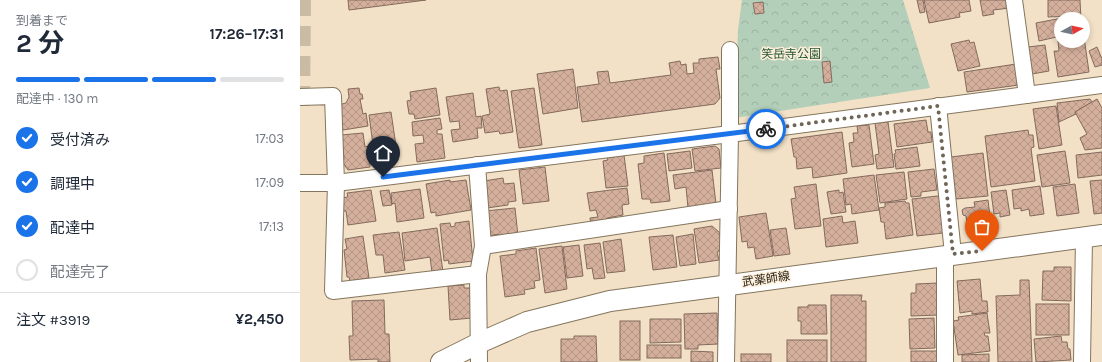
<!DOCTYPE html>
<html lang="ja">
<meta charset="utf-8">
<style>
body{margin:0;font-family:Karla,"Noto Sans JP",sans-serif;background:#f2f2f3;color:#1f2937;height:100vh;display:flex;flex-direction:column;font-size:15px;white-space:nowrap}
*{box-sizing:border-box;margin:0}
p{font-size:13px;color:#747a83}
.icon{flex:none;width:22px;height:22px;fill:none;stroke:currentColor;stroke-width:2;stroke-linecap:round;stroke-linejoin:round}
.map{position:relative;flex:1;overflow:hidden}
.side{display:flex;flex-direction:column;background:#fff;width:300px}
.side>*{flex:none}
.needle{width:26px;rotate:82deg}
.controls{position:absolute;left:754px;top:12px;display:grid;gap:8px}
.controls a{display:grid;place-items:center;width:36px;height:36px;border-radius:50%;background:#fff;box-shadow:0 2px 6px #0003;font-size:20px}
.pin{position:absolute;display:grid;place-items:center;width:34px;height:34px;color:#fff;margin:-41px -17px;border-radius:50% 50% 50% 0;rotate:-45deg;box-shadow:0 0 4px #0007}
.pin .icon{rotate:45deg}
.courier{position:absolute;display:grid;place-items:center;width:40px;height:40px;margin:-20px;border:3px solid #1a73e8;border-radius:50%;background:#fff;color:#222;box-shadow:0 1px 5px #0007}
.head em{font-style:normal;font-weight:700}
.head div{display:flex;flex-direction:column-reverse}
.head{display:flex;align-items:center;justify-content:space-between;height:68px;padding:0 16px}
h1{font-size:26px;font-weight:700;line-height:30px}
.bar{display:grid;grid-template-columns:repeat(4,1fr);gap:6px 4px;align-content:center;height:48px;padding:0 16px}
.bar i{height:5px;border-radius:3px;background:#e0e1e3}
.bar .current{background:#1a73e8}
.bar p{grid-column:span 4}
.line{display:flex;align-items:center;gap:10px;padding:0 16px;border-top:1px solid #e0e1e3}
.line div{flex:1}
ol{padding:0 16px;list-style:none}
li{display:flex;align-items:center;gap:12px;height:44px}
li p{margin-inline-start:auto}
li .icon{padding:4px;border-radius:50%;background:#1a73e8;color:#fff;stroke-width:4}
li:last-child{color:#747a83}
li i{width:22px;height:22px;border:2px solid #e0e1e3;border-radius:50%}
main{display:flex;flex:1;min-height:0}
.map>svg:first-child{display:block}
.forest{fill:url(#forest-crowns)}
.building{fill:url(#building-cross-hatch);stroke:#846a5d}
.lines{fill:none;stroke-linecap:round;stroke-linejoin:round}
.tertiary-tunnel{stroke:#cabba4;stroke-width:20;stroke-dasharray:20 10;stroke-linecap:butt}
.minor-casing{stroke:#84755d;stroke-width:18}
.tertiary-casing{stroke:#84755d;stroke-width:22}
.minor{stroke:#fff;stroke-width:16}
.tertiary{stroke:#fff;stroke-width:20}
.done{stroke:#706657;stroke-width:4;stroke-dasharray:0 7.2}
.route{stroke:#1a73e8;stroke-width:5}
.labels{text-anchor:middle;stroke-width:3;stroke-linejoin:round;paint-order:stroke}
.park-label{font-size:12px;fill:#215532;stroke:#fdefda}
.street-label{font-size:12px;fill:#2a241a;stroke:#fdefda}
</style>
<main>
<section class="side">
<div class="head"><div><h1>2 分</h1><p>到着まで</p></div><em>17:26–17:31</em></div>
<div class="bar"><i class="current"></i><i class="current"></i><i class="current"></i><i></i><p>配達中 · 130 m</p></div>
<ol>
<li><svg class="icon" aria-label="check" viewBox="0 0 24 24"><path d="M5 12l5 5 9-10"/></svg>受付済み<p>17:03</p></li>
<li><svg class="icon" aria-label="check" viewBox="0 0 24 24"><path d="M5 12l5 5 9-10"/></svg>調理中<p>17:09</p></li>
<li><svg class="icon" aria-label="check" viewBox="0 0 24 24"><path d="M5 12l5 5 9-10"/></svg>配達中<p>17:13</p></li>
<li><i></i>配達完了</li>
</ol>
<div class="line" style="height:52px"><div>注文 #3919</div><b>¥2,450</b></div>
</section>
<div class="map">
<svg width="802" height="362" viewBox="0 0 802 362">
<defs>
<pattern id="forest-crowns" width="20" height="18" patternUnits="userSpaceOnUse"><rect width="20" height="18" fill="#b3cfb9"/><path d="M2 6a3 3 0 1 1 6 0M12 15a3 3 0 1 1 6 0" fill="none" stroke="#9ab29e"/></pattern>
<pattern id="building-cross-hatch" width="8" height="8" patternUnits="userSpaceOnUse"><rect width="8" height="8" fill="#d4af9c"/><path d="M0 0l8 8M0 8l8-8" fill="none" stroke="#b69686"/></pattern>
</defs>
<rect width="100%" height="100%" fill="#f2e1c7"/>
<path class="forest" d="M442,0H603L630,88L435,118L438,30Z"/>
<g class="building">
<path d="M48,0H126L49,10Z"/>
<path d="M617,0H623L625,12L620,13Z"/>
<path d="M624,0H669L671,11L659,13L660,17L629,23Z"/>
<path d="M680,0H709L710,8L693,10L694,14L683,16Z"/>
<path d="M748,0H780L781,19H775L774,16L748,17Z"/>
<path d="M463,2L464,13L455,14L453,3Z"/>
<path d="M762,18L761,19V36L739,41L736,23Z"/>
<path d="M783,37H784L789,72L758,77L754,51H759L758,41H783Z"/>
<path d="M669,40L670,43L674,42L680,66L658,71L651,44Z"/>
<path d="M745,45L749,71L732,74L728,47Z"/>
<path d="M797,47L802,59V65L795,67L789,51Z"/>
<path d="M418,57L420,69H416L420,98L415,104L282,122L277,87L299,84L297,72L308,71L310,83L371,75L369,63L380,61L381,65L386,64L387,74L394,73L393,63H399V59Z"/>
<path d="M530,61L532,82L524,83L522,62Z"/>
<path d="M716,64L719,85L667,92L664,72Z"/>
<path d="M273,69L278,108L243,114L237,74Z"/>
<path d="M199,87L200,91L207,90L213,132L200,134L199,131L185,133L182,116L190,114L186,89Z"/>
<path d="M59,88L60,94H62L63,99H60L63,114L66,113L68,126L43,130L40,112L42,104L46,103L49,97L48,89Z"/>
<path d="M136,88L140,115L115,119L114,114H109L107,101L111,100L110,92Z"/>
<path d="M234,88L242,145L219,148L211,91Z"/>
<path d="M173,93L176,117L181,116L182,128H177L178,138L153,142L151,130L160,129L159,121L150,122L146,97Z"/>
<path d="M790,99L792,102L775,112L776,114L759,122L757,103Z"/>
<path d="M797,99L802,108V148L785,150L780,138L787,134L775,112Z"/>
<path d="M756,106L762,145L739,149L733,109Z"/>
<path d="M91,112L96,146L85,148V144L73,145L69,115Z"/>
<path d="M140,118L142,129L137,130V134H142L145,158L117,162L115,144L124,143L123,135L113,136L112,122Z"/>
<path d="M626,120L628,132H631L632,142L597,147L594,124Z"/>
<path d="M588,122L594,167L577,169L575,155L579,154L575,123Z"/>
<path d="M569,125L574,164L552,167L549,143L554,142L553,133H558L557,126Z"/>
<path d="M728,130L729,135H733L734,147L731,148L735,181L691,187L685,136Z"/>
<path d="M542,132L547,173L513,178L512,167L497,169L496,157H494L491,139Z"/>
<path d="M63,133L65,147L68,146L70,167L48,170L43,163L44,158L41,135Z"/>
<path d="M415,146L419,149L421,168L395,171L392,149Z"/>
<path d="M617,147L620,166L596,169L594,154L596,153L595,150Z"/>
<path d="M390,151L392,168L369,171L367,154Z"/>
<path d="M765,151L770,183L742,187L737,155Z"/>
<path d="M802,152V175L778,178L776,155Z"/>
<path d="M364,153L370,201L351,203L350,199H342L338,164L344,163V156Z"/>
<path d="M683,153L688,196L656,199L651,157Z"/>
<path d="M324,155L328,186L306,188L303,161L308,160L307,158Z"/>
<path d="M245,167L249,201L223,204L219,170Z"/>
<path d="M634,169L637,190L621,192V196L611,197L608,172Z"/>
<path d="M412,170L416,204L388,208L386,187L375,189L373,175Z"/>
<path d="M604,172L607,199L580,203L576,175Z"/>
<path d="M574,175L579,210L552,214L551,204L546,205L543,179Z"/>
<path d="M203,178L204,184L214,183L216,201L208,202V205L187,208L184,181Z"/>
<path d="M150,180V182L166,180L171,210L136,216V212L131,213L126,184Z"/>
<path d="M802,180V213L794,214L790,181Z"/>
<path d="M516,184L521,226L495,229L491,199L496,198L494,187Z"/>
<path d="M775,184L779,213L757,216L753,187Z"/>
<path d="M740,186L744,214L730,216L729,209L721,211V208L714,209L712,190Z"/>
<path d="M327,188L329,204L322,205L323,215L307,218V220L291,226L290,218L298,217L296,210L290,211L287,193Z"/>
<path d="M120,189L124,218L97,222L95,203L92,204L91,193Z"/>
<path d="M71,190L76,221L48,225L46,211H44L41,198L48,197L47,193Z"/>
<path d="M89,190L92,205L83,206L80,191Z"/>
<path d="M539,190V193L543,192L546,212L531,214L527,192Z"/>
<path d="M706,190L710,215L700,217V213L694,214L691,192Z"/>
<path d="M637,196L641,197L643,233L617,236L612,199Z"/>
<path d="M688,200L691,225L668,229L666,216L663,215L662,210L665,208L675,207L674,202Z"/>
<path d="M605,201L606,203H609L613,235L586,239L584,222H581L579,208L585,207V203Z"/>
<path d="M215,208L218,236L200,238L199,234L188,236L185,211Z"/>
<path d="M466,213L473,256L456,259L454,247L448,248L447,241L442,242L439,217Z"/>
<path d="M542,216L543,223L555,221L558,243L526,247L523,219Z"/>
<path d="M169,221L173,261L149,264L148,260L144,261L140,224L150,223L151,227L155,226V223Z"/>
<path d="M412,226L419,232L421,241L419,251L417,252L419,260L399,263L394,229Z"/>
<path d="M137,228L143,272L132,273L130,257L105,261L102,233Z"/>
<path d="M486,228L490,254L474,256L470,230Z"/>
<path d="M99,232L105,270L85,273L83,255H76L73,235Z"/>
<path d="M393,234L396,264L380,266L376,237Z"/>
<path d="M373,235L377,267L353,270L349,237Z"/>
<path d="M63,236L69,278L50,281L49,277H47L44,250L47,249L45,239Z"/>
<path d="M321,239L325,271L307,273L303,242Z"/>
<path d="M300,243L305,278L294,279L292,268L287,269L284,245Z"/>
<path d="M279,245L283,276L267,278L263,247Z"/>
<path d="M262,246L267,289L245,293L239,249Z"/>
<path d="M236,248L240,280L234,281L235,288L224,290L225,294L205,297L200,256L216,254V251Z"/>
<path d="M754,267H771V301L742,300L743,271H754Z"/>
<path d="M680,279L682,301H687L688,312L672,314V311L660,313L657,281Z"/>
<path d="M720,280H729L732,362H698L696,296L720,295Z"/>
<path d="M638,283L639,315L611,316V293H616V284Z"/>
<path d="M164,285V288H171L172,318L150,320L148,286Z"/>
<path d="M531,295H562L561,301H566V362H531Z"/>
<path d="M84,300L85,334H89L90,362H78V359L50,360L49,336H53L52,301Z"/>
<rect x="736" y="304" width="33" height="31"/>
<path d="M508,305H526L527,334H501V321H498V307H508Z"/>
<path d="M417,313L418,344L398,345V349H385L384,314Z"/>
<path d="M687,313L690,333H684L685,336H688L690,351L658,355L653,321L659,320L658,317Z"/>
<path d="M634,318L635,348L610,349L609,319Z"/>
<path d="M350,319H381V342L350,343Z"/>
<rect x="320" y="321" width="20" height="39"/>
<path d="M274,336H296L297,362H261V339H274Z"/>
<path d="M761,336L762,342H767L768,349H770L771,360L736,362L734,339Z"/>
<rect x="487" y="340" width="40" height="22"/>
<rect x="347" y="345" width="34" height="13"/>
<path d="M391,351L413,352V362H391Z"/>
<rect x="611" y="351" width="28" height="11"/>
<rect x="441" y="354" width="30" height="8"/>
<path d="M689,354V362H662V355Z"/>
</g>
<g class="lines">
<path class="tertiary-tunnel" d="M0,106L1,0"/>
<g class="minor-casing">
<g id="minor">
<path d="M714,0L727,95"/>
<path d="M0,97L33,96L36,183L33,291L178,274"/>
<path d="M638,106L653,254"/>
<path d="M177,165L183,246L178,274L179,362"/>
<path d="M0,183H36L430,134L802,85"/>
<path d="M183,246L429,209"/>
<path d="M645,256V362"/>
<path d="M426,362L430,134V50"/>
<path d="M782,362L784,238"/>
</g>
</g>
<g class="tertiary-casing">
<path id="tertiary" d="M141,362L179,343L227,322L310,301L802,235"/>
</g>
<use href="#minor" class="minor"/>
<use href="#tertiary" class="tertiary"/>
</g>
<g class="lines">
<path class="done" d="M466,129L638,106L653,254L682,251"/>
<path class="route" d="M83,177L466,129"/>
</g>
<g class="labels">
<g class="park-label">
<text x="491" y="58">笑岳寺公園</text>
</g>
<g class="street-label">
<text transform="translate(466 279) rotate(-8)" y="4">武薬師線</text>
</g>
</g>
</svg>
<div class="controls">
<a><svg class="needle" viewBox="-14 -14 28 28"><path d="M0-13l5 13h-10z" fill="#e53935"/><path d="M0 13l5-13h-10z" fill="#747a83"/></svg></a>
</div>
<div class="pin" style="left:682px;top:251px;background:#ea580c"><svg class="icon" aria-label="bag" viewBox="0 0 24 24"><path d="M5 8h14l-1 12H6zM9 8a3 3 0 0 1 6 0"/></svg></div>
<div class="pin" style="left:83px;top:177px;background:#1f2937"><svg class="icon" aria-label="home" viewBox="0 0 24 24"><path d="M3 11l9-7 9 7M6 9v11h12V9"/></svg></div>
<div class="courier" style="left:466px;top:129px"><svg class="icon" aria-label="bike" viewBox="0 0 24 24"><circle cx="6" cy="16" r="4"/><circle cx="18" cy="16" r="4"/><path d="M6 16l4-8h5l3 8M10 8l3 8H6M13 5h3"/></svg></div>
</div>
</main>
